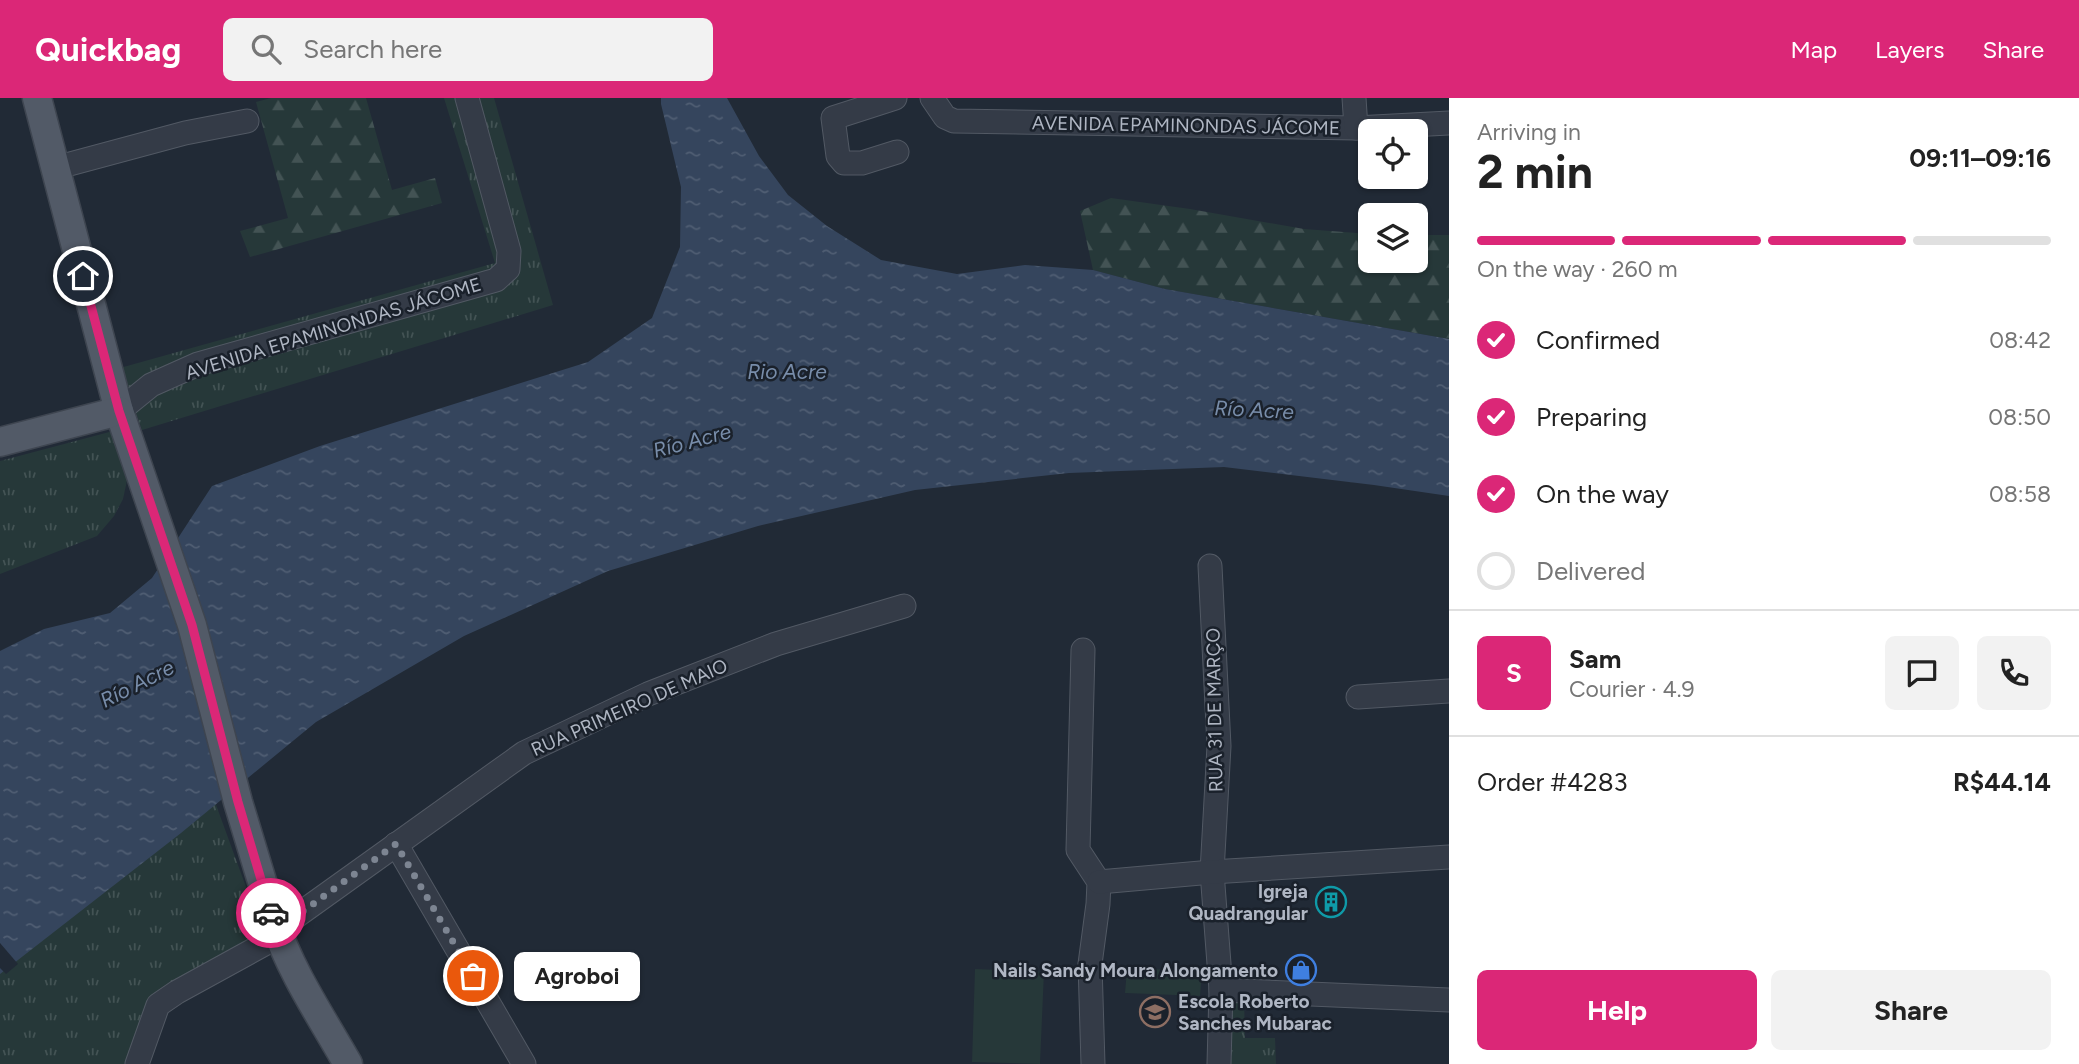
<!DOCTYPE html>
<meta charset="utf-8">
<style>
body{margin:0;font-family:Figtree,sans-serif;background:#f2f2f2;color:#222;height:100vh;display:flex;flex-direction:column;font-size:26px;white-space:nowrap}
*{box-sizing:border-box;margin:0}
p{font-size:23px;color:#767676}
.icon{flex:none;width:38px;height:38px;fill:none;stroke:currentColor;stroke-width:2;stroke-linecap:round;stroke-linejoin:round}
.map{position:relative;flex:1;overflow:hidden}
.drawer{display:flex;flex-direction:column;background:#fff;width:630px}
.drawer>*{flex:none}
.tools{position:absolute;left:1358px;top:21px;display:grid;gap:14px}
.tools a{display:grid;place-items:center;width:70px;height:70px;border-radius:10px;background:#fff;box-shadow:0 2px 5px #0004;font-size:35px}
.pin{position:absolute;display:grid;place-items:center;width:60px;height:60px;color:#fff;margin:-30px;border:4px solid #fff;border-radius:50%;box-shadow:0 2px 7px #0007}
.courier{position:absolute;display:grid;place-items:center;width:70px;height:70px;margin:-35px;border:5px solid #db2777;border-radius:50%;background:#fff;color:#222;box-shadow:0 2px 9px #0007}
.bubble{position:absolute;height:49px;border-radius:10px;background:#fff;box-shadow:0 2px 5px #0004;font-size:23px;font-weight:700;line-height:49px;text-align:center}
.overview em{font-style:normal;font-weight:700}
.overview div{display:flex;flex-direction:column-reverse}
.overview{display:flex;align-items:center;justify-content:space-between;height:119px;padding:0 28px}
h1{font-size:46px;font-weight:700;line-height:52px}
.bar{display:grid;grid-template-columns:repeat(4,1fr);gap:10px 7px;align-content:center;height:84px;padding:0 28px}
.bar i{height:9px;border-radius:5px;background:#e0e0e0}
.bar .active{background:#db2777}
.bar p{grid-column:span 4}
.line{display:flex;align-items:center;gap:18px;padding:0 28px;border-top:2px solid #e0e0e0}
.line div{flex:1}
.round{display:grid;place-items:center;flex:none;width:74px;height:74px;border-radius:10px;background:#f2f2f2}
ol{padding:0 28px;list-style:none}
li{display:flex;align-items:center;gap:21px;height:77px}
li p{margin-inline-start:auto}
li .icon{padding:7px;border-radius:50%;background:#db2777;color:#fff;stroke-width:4}
li:last-child{color:#767676}
li i{width:38px;height:38px;border:4px solid #e0e0e0;border-radius:50%}
.button{display:flex;gap:14px;margin-top:auto;padding:14px 28px}
.button a{flex:1;height:80px;border-radius:10px;background:#db2777;color:#fff;font-size:28px;font-weight:700;line-height:80px;text-align:center}
.button a+a{background:#f2f2f2;color:#222}
header{display:flex;align-items:center;gap:42px;box-sizing:border-box;height:98px;padding:0 35px;background:#db2777;color:#fff}
header strong{font-size:33px}
nav{display:flex;gap:38px;margin-inline-start:auto;font-size:24px}
.search{width:490px;height:63px;background:#f2f2f2;display:flex;align-items:center;gap:18px;box-sizing:border-box;padding:0 24px;border-radius:10px;color:#767676;font-size:26px}
main{display:flex;flex:1;min-height:0}
.map>svg:first-child{display:block}
.grass{fill:#263839}
.forest{fill:url(#forest-firs)}
.park{fill:url(#park-tufts)}
.water{fill:url(#water-ripples)}
.pier{fill:#212a36}
.lines{fill:none;stroke-linecap:round;stroke-linejoin:round}
.minor-casing{stroke:#525964;stroke-width:25}
.major-casing{stroke:#3e4550;stroke-width:31}
.minor{stroke:#343b47;stroke-width:23}
.major{stroke:#525a67;stroke-width:28}
.done{stroke:#7d8592;stroke-width:7;stroke-dasharray:0 12.6}
.route{stroke:#db2777;stroke-width:9}
.labels{text-anchor:middle;stroke-width:5;stroke-linejoin:round;paint-order:stroke}
.street-label{font-size:19px;fill:#afb6c3;stroke:#1a212b}
.poi-label{font-size:19px;font-weight:bold;fill:#afb6c3;stroke:#1a212b;text-anchor:end}
.water-label{font-size:21px;font-style:italic;fill:#788daa;stroke:#1a212b}
</style>
<header>
<strong>Quickbag</strong>
<div class="search"><svg class="icon" aria-label="search" viewBox="0 0 24 24"><circle cx="10" cy="10" r="6"/><path d="M15 15l6 6"/></svg>Search here</div>
<nav><a>Map</a><a>Layers</a><a>Share</a></nav>
</header>
<main>
<div class="map">
<svg width="1449" height="966" viewBox="0 0 1449 966">
<defs>
<pattern id="forest-firs" width="22" height="20" patternUnits="userSpaceOnUse" patternTransform="scale(1.75)"><rect width="22" height="20" fill="#263839"/><path d="M5 1l3.5 6h-7zM16 11l3.5 6h-7z" fill="#435354"/></pattern>
<pattern id="park-tufts" width="24" height="20" patternUnits="userSpaceOnUse" patternTransform="scale(1.75)"><rect width="24" height="20" fill="#263839"/><path d="M3 7l-1-3M5 7V3M7 7l1-3M15 17l-1-3M17 17v-4M19 17l1-3" fill="none" stroke="#435354"/></pattern>
<pattern id="water-ripples" width="26" height="14" patternUnits="userSpaceOnUse" patternTransform="scale(1.75)"><rect width="26" height="14" fill="#35455d"/><path d="M2 4q2-2 4 0t4 0M15 11q2-2 4 0t4 0" fill="none" stroke="#505e73"/></pattern>
</defs>
<rect width="100%" height="100%" fill="#212a36"/>
<g class="grass">
<path d="M975,871L1044,874L1040,966L972,964Z"/>
<path d="M1127,871L1202,872L1200,898L1125,895Z"/>
</g>
<g class="forest">
<path d="M271,0H366L392,92L435,80L442,105L250,159L240,133L288,120L256,4Z"/>
<path d="M1111,100L1190,111L1304,131L1370,136V163H1416V137H1449V241L1165,191L1093,172L1080,113Z"/>
</g>
<g class="park">
<path d="M444,0H494L553,207L142,332L120,270L495,165Z"/>
<path d="M117,332L129,373L123,401L114,418L97,438L0,476V363Z"/>
<path d="M215,704L270,855L170,912L139,964L140,966H0V866Z"/>
<path d="M1228,902H1244L1245,940H1275L1276,966H1228Z"/>
</g>
<path class="water" d="M661,0H727L759,58L788,97L827,128L881,162L957,176L1025,167L1093,172L1165,191L1449,241V398L1374,387L1224,369L1069,375L915,392L758,428L608,473L464,538L316,624L181,735L0,876V553L44,531L110,515L152,480L212,388L320,348L588,264L652,220L680,149L681,89L661,6Z"/>
<path class="pier" d="M0,845L18,866L6,876L0,870Z"/>
<g class="lines">
<g class="minor-casing">
<g id="minor">
<path d="M895,0L833,20L838,58L844,65H862L897,54"/>
<path d="M932,0L945,19L954,23L1356,30L1449,25"/>
<path d="M1354,0L1356,30"/>
<path d="M55,70L185,35L247,23"/>
<path d="M119,313L151,287L198,266L496,182L508,171L509,153L467,0"/>
<path d="M1210,468L1219,648L1212,774L1221,892L1219,966"/>
<path d="M1083,552L1078,752L1099,784L1098,806L1090,866L1093,966"/>
<path d="M1358,599L1449,593"/>
<path d="M396,746L524,966"/>
<path d="M1099,784L1212,774L1449,759"/>
<path d="M277,832L524,655L648,596L776,546L904,508"/>
<path d="M1221,892L1449,902"/>
<path d="M137,966L158,907L177,894L279,838"/>
</g>
</g>
<g class="major-casing">
<g id="major">
<path d="M37,0L119,313L192,527L238,704L274,823C290,873 322,920 348,966"/>
<path d="M0,344L119,313"/>
</g>
</g>
<use href="#minor" class="minor"/>
<use href="#major" class="major"/>
</g>
<g class="lines">
<path class="done" d="M271,815L277,832L396,746L473,878"/>
<path class="route" d="M83,178L119,313L192,527L238,704L271,815"/>
</g>
<defs>
<g id="building-ring" transform="scale(1.575)"><circle r="9.5" fill="#1a212b" stroke="#0f9aa8" stroke-width="1.5"/><path d="M-4-6H4V6H1V3H-1V6H-4ZM-2.5-4.3h1.7v1.8h-1.7ZM.8-4.3h1.7v1.8H.8ZM-2.5-1h1.7V.8h-1.7ZM.8-1h1.7V.8H.8Z" fill="#0f9aa8"/></g>
<g id="shop-ring" transform="scale(1.575)"><circle r="9.5" fill="#1a212b" stroke="#3f7fe0" stroke-width="1.5"/><path d="M-5-2.5h2.3a2.7 3.5 0 0 1 5.4 0H5L5.5 6h-11ZM-1.5-2.5h3a1.5 2.3 0 0 0-3 0Z" fill="#3f7fe0"/></g>
<g id="school-ring" transform="scale(1.575)"><circle r="9.5" fill="#1a212b" stroke="#8d6e63" stroke-width="1.5"/><path d="M0-5L7-2L0 1L-7-2ZM-4 1L0 2.5L4 1V4Q0 6-4 4Z" fill="#8d6e63"/></g>
</defs>
<g fill-rule="evenodd">
<use href="#building-ring" x="1331" y="804"/>
<use href="#shop-ring" x="1301" y="872"/>
<use href="#school-ring" x="1155" y="914"/>
</g>
<g class="labels">
<g class="street-label">
<text transform="translate(1186 27) rotate(1)" y="7">AVENIDA EPAMINONDAS JÁCOME</text>
<text transform="translate(333 230) rotate(-17)" y="7">AVENIDA EPAMINONDAS JÁCOME</text>
<text transform="translate(629 609) rotate(-24)" y="7">RUA PRIMEIRO DE MAIO</text>
<text transform="translate(1214 612) rotate(-91)" y="7">RUA 31 DE MARÇO</text>
</g>
<g class="poi-label">
<text x="1308" y="800">Igreja<tspan x="1308" dy="22">Quadrangular</tspan></text>
<text x="1278" y="879">Nails Sandy Moura Alongamento</text>
<text x="1178" y="910" text-anchor="start">Escola Roberto<tspan x="1178" dy="22">Sanches Mubarac</tspan></text>
</g>
<g class="water-label">
<text x="787" y="281">Rio Acre</text>
<text transform="translate(1254 312) rotate(3)" y="7">Río Acre</text>
<text transform="translate(692 343) rotate(-15)" y="7">Río Acre</text>
<text transform="translate(137 586) rotate(-27)" y="7">Río Acre</text>
</g>
</g>
</svg>
<div class="tools">
<a><svg class="icon" aria-label="locate" viewBox="0 0 24 24"><circle cx="12" cy="12" r="6"/><path d="M12 2v4M12 18v4M2 12h4M18 12h4"/></svg></a>
<a><svg class="icon" aria-label="layers" viewBox="0 0 24 24"><path d="M12 4l9 5-9 5-9-5zM3 14l9 5 9-5"/></svg></a>
</div>
<div class="pin" style="left:473px;top:878px;background:#ea580c"><svg class="icon" aria-label="bag" viewBox="0 0 24 24"><path d="M5 8h14l-1 12H6zM9 8a3 3 0 0 1 6 0"/></svg></div>
<div class="pin" style="left:83px;top:178px;background:#1f2937"><svg class="icon" aria-label="home" viewBox="0 0 24 24"><path d="M3 11l9-7 9 7M6 9v11h12V9"/></svg></div>
<div class="courier" style="left:271px;top:815px"><svg class="icon" aria-label="car" viewBox="0 0 24 24"><path d="M5 17H2v-5l4-1 3-4h7l3 4 3 1v5h-3M9 17h6M6 11h13"/><circle cx="7" cy="17" r="2"/><circle cx="17" cy="17" r="2"/></svg></div>
<div class="bubble" style="left:514px;top:854px;width:126px">Agroboi</div>
</div>
<section class="drawer">
<div class="overview"><div><h1>2 min</h1><p>Arriving in</p></div><em>09:11–09:16</em></div>
<div class="bar"><i class="active"></i><i class="active"></i><i class="active"></i><i></i><p>On the way · 260 m</p></div>
<ol>
<li><svg class="icon" aria-label="check" viewBox="0 0 24 24"><path d="M5 12l5 5 9-10"/></svg>Confirmed<p>08:42</p></li>
<li><svg class="icon" aria-label="check" viewBox="0 0 24 24"><path d="M5 12l5 5 9-10"/></svg>Preparing<p>08:50</p></li>
<li><svg class="icon" aria-label="check" viewBox="0 0 24 24"><path d="M5 12l5 5 9-10"/></svg>On the way<p>08:58</p></li>
<li><i></i>Delivered</li>
</ol>
<div class="line" style="height:126px"><b class="round" style="background:#db2777;color:#fff">S</b><div><b>Sam</b><p>Courier · 4.9</p></div><a class="round"><svg class="icon" aria-label="chat" viewBox="0 0 24 24"><path d="M4 5h16v11H9l-5 4z"/></svg></a><a class="round"><svg class="icon" aria-label="phone" viewBox="0 0 24 24"><path d="M5 4h4l2 5-3 2q2 4 5 5l2-3 5 2v4C11 20 4 13 5 4z"/></svg></a></div>
<div class="line" style="height:91px"><div>Order #4283</div><b>R$44.14</b></div>
<div class="button"><a>Help</a><a>Share</a></div>
</section>
</main>
